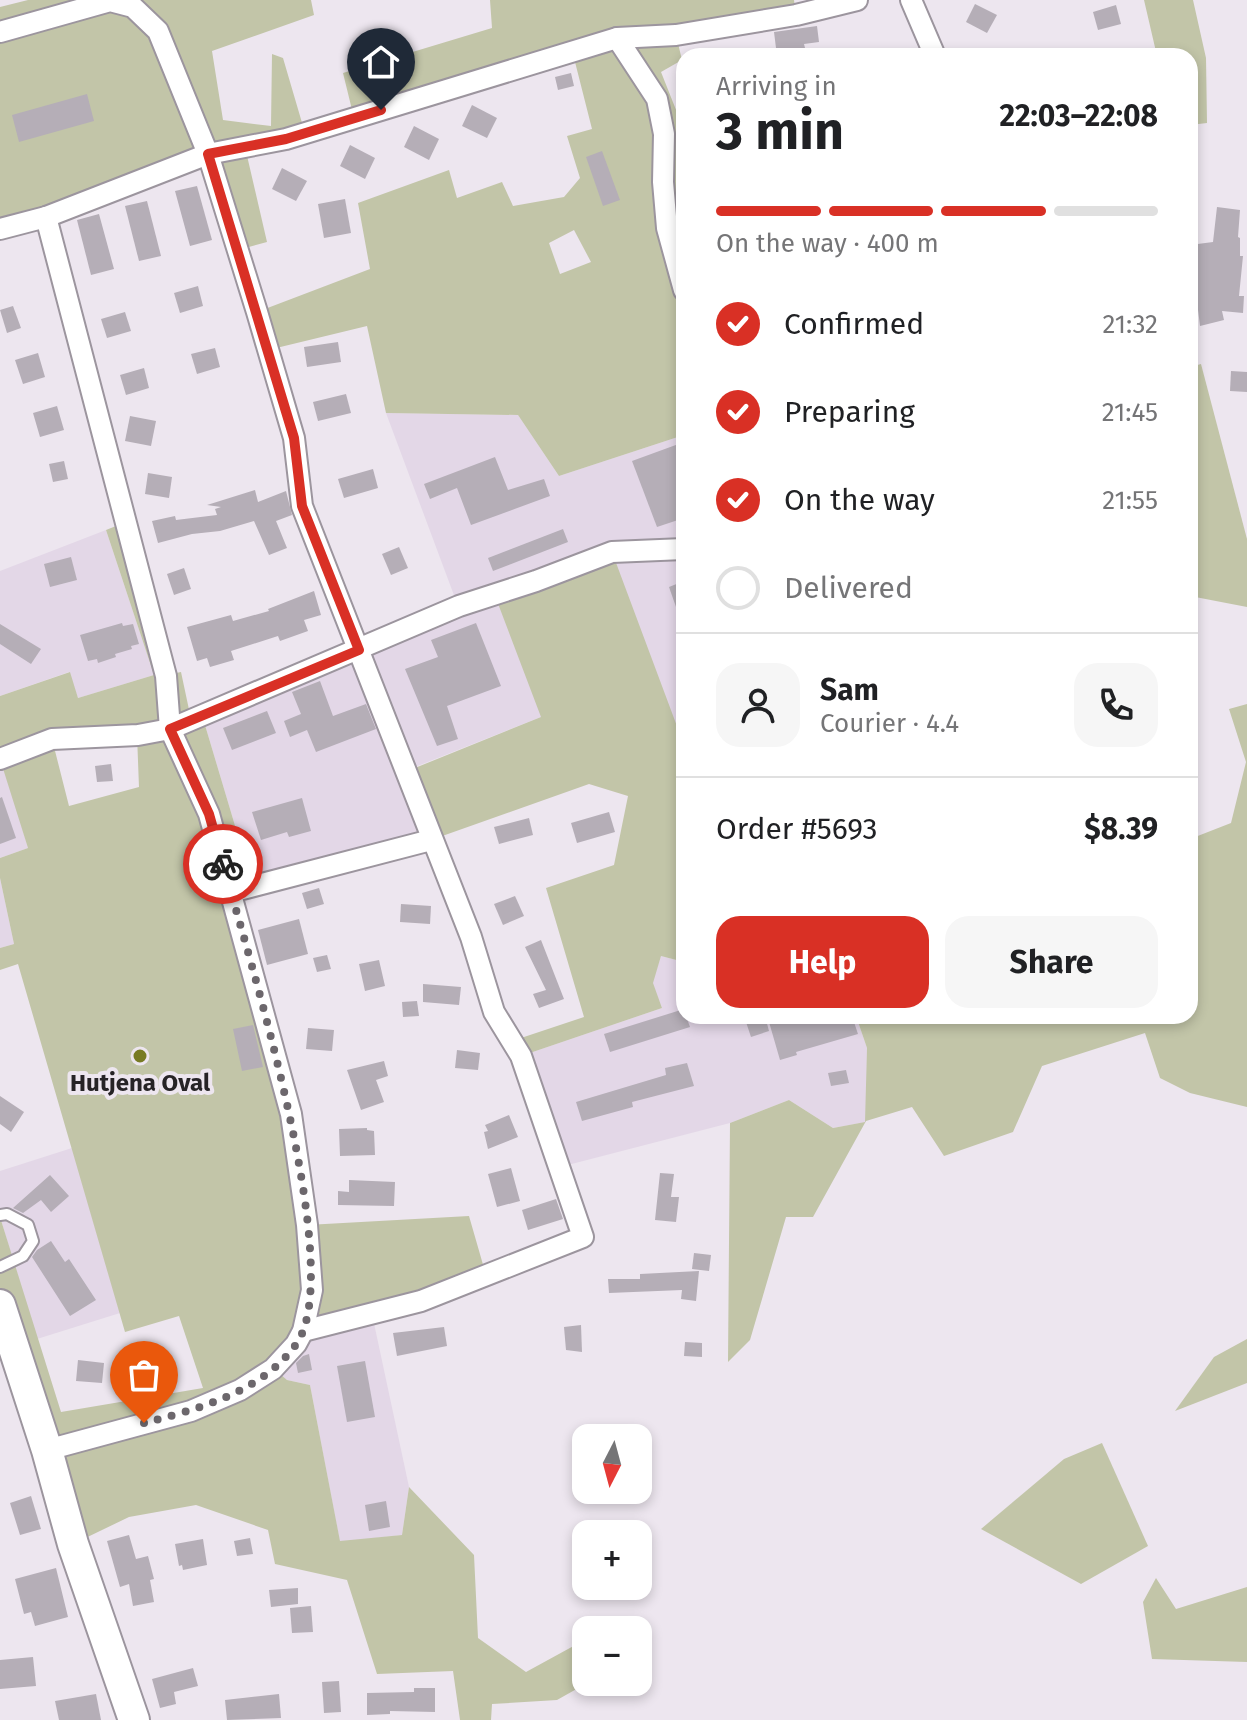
<!DOCTYPE html>
<meta charset="utf-8">
<style>
body{margin:0;font-family:"Fira Sans",sans-serif;background:#f6f6f6;color:#202124;height:100vh;display:flex;flex-direction:column;font-size:30px;white-space:nowrap}
*{box-sizing:border-box;margin:0}
p{font-size:26px;color:#757577}
.icon{flex:none;width:44px;height:44px;fill:none;stroke:currentColor;stroke-width:2;stroke-linecap:round;stroke-linejoin:round}
.map{position:relative;flex:1;overflow:hidden}
.side{position:absolute;left:676px;top:48px;width:522px;height:976px;display:flex;flex-direction:column;background:#fff;border-radius:24px;box-shadow:0 4px 12px #0003}
.side>*{flex:none}
.needle{width:52px;rotate:186deg}
.controls{position:absolute;left:572px;top:1424px;display:grid;gap:16px}
.controls a{display:grid;place-items:center;width:80px;height:80px;border-radius:16px;background:#fff;box-shadow:0 4px 12px #0003;font-size:40px}
.pin{position:absolute;display:grid;place-items:center;width:68px;height:68px;color:#fff;margin:-82px -34px;border-radius:50% 50% 50% 0;rotate:-45deg;box-shadow:0 0 8px #0007}
.pin .icon{rotate:45deg}
.courier{position:absolute;display:grid;place-items:center;width:80px;height:80px;margin:-40px;border:6px solid #d93025;border-radius:50%;background:#fff;color:#222;box-shadow:0 2px 10px #0007}
.head em{font-style:normal;font-weight:700}
.head div{display:flex;flex-direction:column-reverse}
.head{display:flex;align-items:center;justify-content:space-between;height:136px;padding:0 40px}
h1{font-size:52px;font-weight:700;line-height:60px}
.bar{display:grid;grid-template-columns:repeat(4,1fr);gap:12px 8px;align-content:center;height:96px;padding:0 40px}
.bar i{height:10px;border-radius:6px;background:#e0e0e0}
.bar .current{background:#d93025}
.bar p{grid-column:span 4}
.line{display:flex;align-items:center;gap:20px;padding:0 40px;border-top:2px solid #e0e0e0}
.line div{flex:1}
.round{display:grid;place-items:center;flex:none;width:84px;height:84px;border-radius:24px;background:#f6f6f6}
ol{padding:0 40px;list-style:none}
li{display:flex;align-items:center;gap:24px;height:88px}
li p{margin-inline-start:auto}
li .icon{padding:8px;border-radius:50%;background:#d93025;color:#fff;stroke-width:4}
li:last-child{color:#757577}
li i{width:44px;height:44px;border:4px solid #e0e0e0;border-radius:50%}
.button{display:flex;gap:16px;margin-top:auto;padding:16px 40px}
.button a{flex:1;height:92px;border-radius:24px;background:#d93025;color:#fff;font-size:32px;font-weight:700;line-height:92px;text-align:center}
.button a+a{background:#f6f6f6;color:#202124}
.map>svg:first-child{display:block}
.built{fill:#e3d7e7}
.green{fill:#c2c5a8;fill-rule:evenodd}
.building{fill:#b5aeb7}
.lines{fill:none;stroke-linecap:round;stroke-linejoin:round}
.service-casing{stroke:#9c959e;stroke-width:14}
.minor-casing{stroke:#9c959e;stroke-width:24}
.secondary-casing{stroke:#9c959e;stroke-width:34}
.service{stroke:#fff;stroke-width:10}
.minor{stroke:#fff;stroke-width:20}
.secondary{stroke:#fff;stroke-width:30}
.done{stroke:#6c676c;stroke-width:8;stroke-dasharray:0 14.4}
.route{stroke:#d93025;stroke-width:10}
.poi-dot{fill:#787b24;stroke:#ede6ef;stroke-width:3}
.labels{text-anchor:middle;stroke-width:8;stroke-linejoin:round;paint-order:stroke}
.poi-label{font-size:24px;font-weight:bold;fill:#262326;stroke:#ede6ef}
</style>
<div class="map">
<svg width="1247" height="1720" viewBox="0 0 1247 1720">
<rect width="100%" height="100%" fill="#ede6ef"/>
<g class="built">
<path d="M386,413L518,415L559,476L684,435V745L681,736L541,717L405,771L431,840L253,886L202,715L458,606Z"/>
<path d="M106,530L154,675L78,698L69,672L0,696V571Z"/>
<path d="M2,758L28,848L0,858V759Z"/>
<path d="M0,878L14,944L0,948Z"/>
<path d="M661,956L684,962V1016H856L867,1048L866,1122L833,1128L789,1100L730,1123L560,1167L521,1056L662,1008L652,983Z"/>
<path d="M72,1148L120,1313L37,1339L0,1217V1171Z"/>
<path d="M372,1314L409,1487L402,1535L340,1542L310,1385L287,1380L273,1369L296,1344Z"/>
</g>
<g class="green">
<path d="M28,0H311L314,15L212,51L223,120L271,126L272,54L283,58L305,133L245,147L267,242L238,250L208,154L0,229V7Z"/>
<path d="M490,0H794L796,15L676,35L682,60L661,72L684,130V435L559,476L518,415L386,413L367,326L268,350L257,312L370,269L358,203L449,170L457,198L502,182L513,206L564,197L580,178L567,136L592,129L573,54L354,118L343,73L492,28ZM574,230L591,262L560,274L549,243Z"/>
<path d="M1144,0H1193L1206,58L1207,123L1190,125V56H1157Z"/>
<path d="M1201,364L1247,539V607L1190,596V367Z"/>
<path d="M126,522L167,675L181,672L191,719L202,715L253,886L231,892L307,1225L469,1216L486,1275L303,1331L274,1369L287,1380L310,1385L340,1541L402,1535L409,1487L474,1555L478,1638L526,1672L579,1643H586V1682H589L557,1700L492,1704L491,1720H460L453,1671L377,1674L347,1580L275,1564L268,1530L196,1505L129,1517L73,1544L0,1305V1217L61,1412L203,1388L179,1316L125,1332L18,964L0,970V948L14,944L0,878V858L28,848L0,759V696L70,672L78,698L154,675L106,530ZM137,735L139,787L69,806L52,739Z"/>
<path d="M612,552L684,745V808L676,812L684,826V962L661,956L653,983L662,1008L521,1056L512,1041L584,1017L546,888L614,865L628,796L589,784L431,840L405,772L541,717L494,593Z"/>
<path d="M1247,704V1107L1190,1093L1160,1078L1145,1033L1042,1066L1013,1132L944,1156L912,1107L866,1121L813,1217H786L750,1340L728,1362L730,1123L789,1100L833,1128L865,1122L867,1048L856,1016H1190V839L1231,823L1246,762L1229,709Z"/>
<path d="M1247,1339V1383L1175,1411L1214,1357Z"/>
<path d="M1102,1443L1148,1546L1081,1584L981,1529L1064,1459Z"/>
<path d="M1156,1578L1176,1609L1247,1587V1662L1152,1659L1143,1602Z"/>
</g>
<g class="building">
<path d="M975,4L997,15L987,33L966,22Z"/>
<path d="M1116,5L1121,24L1098,30L1093,12Z"/>
<path d="M817,26L819,42L804,44L805,48H776L774,32Z"/>
<path d="M571,73L574,86L558,90L555,77Z"/>
<path d="M87,94L94,121L19,142L12,115Z"/>
<path d="M472,105L497,118L487,138L462,126Z"/>
<path d="M414,126L439,139L429,160L404,147Z"/>
<path d="M350,145L375,158L365,179L340,166Z"/>
<path d="M602,151L620,200L603,206L586,157Z"/>
<path d="M282,168L307,181L296,201L272,189Z"/>
<path d="M197,186L212,240L190,246L175,191Z"/>
<path d="M345,199L351,233L324,238L318,204Z"/>
<path d="M147,201L161,256L139,261L125,206Z"/>
<path d="M1217,207L1240,210L1238,237L1240,238V256H1243L1239,296H1244L1243,313L1222,311L1224,320L1200,326L1190,245L1213,242Z"/>
<path d="M99,214L114,269L91,275L77,220Z"/>
<path d="M198,286L203,306L180,313L174,293Z"/>
<path d="M13,306L21,328L7,333L0,310Z"/>
<path d="M125,312L131,331L107,338L101,319Z"/>
<path d="M338,342L341,362L307,367L304,347Z"/>
<path d="M215,348L220,367L197,374L191,354Z"/>
<path d="M38,353L45,377L23,384L15,360Z"/>
<path d="M144,368L149,388L126,395L120,375Z"/>
<path d="M1231,371L1247,372V392L1230,391Z"/>
<path d="M346,394L351,413L318,421L313,402Z"/>
<path d="M57,406L64,430L40,437L33,413Z"/>
<path d="M130,416L156,421L151,446L125,441Z"/>
<path d="M684,442V518L657,527L632,461Z"/>
<path d="M495,457L508,490L544,479L550,496L471,525L457,488L430,499L424,484Z"/>
<path d="M64,461L68,479L53,482L49,464Z"/>
<path d="M373,469L378,488L344,498L338,479Z"/>
<path d="M148,473L172,477L169,498L145,494Z"/>
<path d="M255,490L258,502L286,491L292,515L276,521L287,548L269,555L254,521L220,531L192,534L158,543L152,521L175,516L176,520L217,515L215,509L221,507L207,505Z"/>
<path d="M563,529L568,542L493,571L488,558Z"/>
<path d="M399,547L408,568L391,575L382,554Z"/>
<path d="M71,557L77,580L50,587L44,564Z"/>
<path d="M184,568L191,589L174,595L167,574Z"/>
<path d="M684,581V624H682L669,587Z"/>
<path d="M314,591L321,615L304,620L308,631L280,641L278,636L231,651L234,660L210,667L207,658L197,661L187,627L231,615L233,621L269,611L268,609Z"/>
<path d="M122,623L123,626L133,624L139,644L131,646L132,649L115,654L116,657L98,663L97,659L88,661L80,635Z"/>
<path d="M476,623L501,686L447,706L458,739L437,746L405,669L438,657L431,640Z"/>
<path d="M0,624L41,649L31,664L0,644Z"/>
<path d="M320,681L333,716L366,704L376,729L316,752L307,730L290,737L284,721L301,714L292,692Z"/>
<path d="M267,711L276,733L232,750L223,728Z"/>
<path d="M111,764L113,781L97,782L95,766Z"/>
<path d="M2,797L16,838L0,844V798Z"/>
<path d="M302,798L311,831L289,837L287,832L261,840L252,812Z"/>
<path d="M609,812L615,832L577,843L571,823Z"/>
<path d="M529,818L533,835L499,844L494,827Z"/>
<path d="M319,888L324,904L307,909L302,893Z"/>
<path d="M515,896L524,916L503,925L494,904Z"/>
<path d="M401,904L431,906L430,924L400,922Z"/>
<path d="M299,919L308,954L267,965L258,930Z"/>
<path d="M541,940L564,999L539,1008L533,994L546,990L525,947Z"/>
<path d="M327,955L331,969L317,972L313,958Z"/>
<path d="M379,960L385,986L365,991L359,964Z"/>
<path d="M423,984L461,987L459,1005L423,1002Z"/>
<path d="M417,1001L419,1016L403,1017L402,1002Z"/>
<path d="M684,1009V1016H686L690,1027L610,1052L604,1034Z"/>
<path d="M744,1016H765L769,1031L751,1037Z"/>
<path d="M789,1016H852L858,1034L796,1052L797,1055L780,1060L769,1022Z"/>
<path d="M253,1025L263,1067L242,1071L233,1029Z"/>
<path d="M308,1028L334,1030L332,1051L306,1049Z"/>
<path d="M457,1050L480,1053L478,1070L455,1068Z"/>
<path d="M384,1061L388,1076L376,1080L384,1102L361,1110L347,1070Z"/>
<path d="M687,1063L694,1086L632,1102L633,1107L582,1121L576,1102L666,1075L665,1068Z"/>
<path d="M846,1070L849,1083L831,1086L828,1073Z"/>
<path d="M0,1096L24,1112L11,1132L0,1124Z"/>
<path d="M509,1115L518,1137L488,1149L484,1132L488,1131L485,1125Z"/>
<path d="M367,1128V1130L374,1131L375,1155L340,1156L339,1129Z"/>
<path d="M511,1168L520,1201L497,1207L488,1174Z"/>
<path d="M660,1173L674,1174L671,1197H679L676,1222L655,1220Z"/>
<path d="M50,1175L69,1196L51,1212L41,1200L23,1213L13,1208Z"/>
<path d="M349,1180L395,1182L394,1206L338,1205V1191L349,1192Z"/>
<path d="M556,1199L563,1219L528,1230L522,1210Z"/>
<path d="M51,1241L65,1262L69,1259L96,1300L70,1316L32,1257L37,1250Z"/>
<path d="M694,1253L711,1255L709,1271L692,1269Z"/>
<path d="M699,1271L696,1301L681,1299L682,1290L609,1293L608,1279H640V1274Z"/>
<path d="M581,1325L582,1352L566,1350L564,1327Z"/>
<path d="M444,1327L447,1346L397,1356L393,1333Z"/>
<path d="M685,1342L702,1343V1357L684,1356Z"/>
<path d="M309,1354L312,1370L298,1373L296,1363L303,1356Z"/>
<path d="M78,1360L104,1363L102,1383L76,1381Z"/>
<path d="M365,1361L375,1417L347,1422L337,1366Z"/>
<path d="M31,1496L41,1529L20,1535L10,1503Z"/>
<path d="M386,1501L390,1527L369,1531L365,1505Z"/>
<path d="M129,1535L136,1559L148,1556L154,1579L150,1580L154,1602L133,1606L129,1584L120,1587L107,1541Z"/>
<path d="M250,1538L253,1554L237,1556L234,1541Z"/>
<path d="M203,1539L207,1565L183,1570L182,1565L179,1566L175,1544Z"/>
<path d="M56,1568L68,1617L35,1626L31,1612L24,1614L15,1579Z"/>
<path d="M298,1588V1604L271,1607L269,1590Z"/>
<path d="M311,1606L313,1632L292,1633L290,1608Z"/>
<path d="M33,1657L36,1686L0,1689V1660Z"/>
<path d="M193,1668L198,1686L174,1692L176,1704L160,1708L152,1679Z"/>
<path d="M339,1681L341,1712L324,1713L322,1682Z"/>
<path d="M414,1688H435V1712L390,1711V1714L367,1715V1693L414,1692Z"/>
<path d="M96,1694L101,1720H59L55,1701Z"/>
<path d="M279,1694L281,1718L227,1720L225,1700Z"/>
</g>
<g class="lines">
<g class="service-casing">
<path id="service" d="M0,1215L7,1214L28,1225L33,1241L23,1256L0,1267"/>
</g>
<g class="minor-casing">
<g id="minor">
<path d="M911,0L935,56"/>
<path d="M0,32L110,1L133,7L158,31L208,154L257,312L294,438L302,506L471,937L494,1012L521,1056L583,1237L421,1301L303,1331"/>
<path d="M617,38L657,99L664,134L663,182L667,228L684,290"/>
<path d="M46,217L166,676L170,729L209,814L291,1114L307,1225L312,1290L303,1331L296,1344L273,1369L240,1390L191,1411L47,1450"/>
<path d="M0,229L46,217L208,154L286,139L617,38L676,35L796,15L857,0"/>
<path d="M0,759L52,739L138,735L170,729L459,606L536,581L612,552L684,549"/>
<path d="M231,892L431,840"/>
</g>
</g>
<g class="secondary-casing">
<path id="secondary" d="M0,1305L47,1450L73,1544L134,1720"/>
</g>
<use href="#service" class="service"/>
<use href="#minor" class="minor"/>
<use href="#secondary" class="secondary"/>
</g>
<g class="lines">
<path class="done" d="M144,1423C198,1409 263,1392 297,1343C347,1268 248,955 223,864"/>
<path class="route" d="M223,864L209,814L170,729L359,650L302,506L294,438L208,154L286,139L381,110"/>
</g>
<circle class="poi-dot" cx="140" cy="1056" r="8"/>
<g class="labels">
<g class="poi-label">
<text x="140" y="1091">Hutjena Oval</text>
</g>
</g>
</svg>
<div class="controls">
<a><svg class="needle" viewBox="-14 -14 28 28"><path d="M0-13l5 13h-10z" fill="#e53935"/><path d="M0 13l5-13h-10z" fill="#757577"/></svg></a>
<a>+</a>
<a>−</a>
</div>
<div class="pin" style="left:144px;top:1423px;background:#ea580c"><svg class="icon" aria-label="bag" viewBox="0 0 24 24"><path d="M5 8h14l-1 12H6zM9 8a3 3 0 0 1 6 0"/></svg></div>
<div class="pin" style="left:381px;top:110px;background:#1f2937"><svg class="icon" aria-label="home" viewBox="0 0 24 24"><path d="M3 11l9-7 9 7M6 9v11h12V9"/></svg></div>
<div class="courier" style="left:223px;top:864px"><svg class="icon" aria-label="bike" viewBox="0 0 24 24"><circle cx="6" cy="16" r="4"/><circle cx="18" cy="16" r="4"/><path d="M6 16l4-8h5l3 8M10 8l3 8H6M13 5h3"/></svg></div>
<section class="side">
<div class="head"><div><h1>3 min</h1><p>Arriving in</p></div><em>22:03–22:08</em></div>
<div class="bar"><i class="current"></i><i class="current"></i><i class="current"></i><i></i><p>On the way · 400 m</p></div>
<ol>
<li><svg class="icon" aria-label="check" viewBox="0 0 24 24"><path d="M5 12l5 5 9-10"/></svg>Confirmed<p>21:32</p></li>
<li><svg class="icon" aria-label="check" viewBox="0 0 24 24"><path d="M5 12l5 5 9-10"/></svg>Preparing<p>21:45</p></li>
<li><svg class="icon" aria-label="check" viewBox="0 0 24 24"><path d="M5 12l5 5 9-10"/></svg>On the way<p>21:55</p></li>
<li><i></i>Delivered</li>
</ol>
<div class="line" style="height:144px"><a class="round"><svg class="icon" aria-label="person" viewBox="0 0 24 24"><circle cx="12" cy="8" r="4"/><path d="M4 21q1-7 8-7t8 7"/></svg></a><div><b>Sam</b><p>Courier · 4.4</p></div><a class="round"><svg class="icon" aria-label="phone" viewBox="0 0 24 24"><path d="M5 4h4l2 5-3 2q2 4 5 5l2-3 5 2v4C11 20 4 13 5 4z"/></svg></a></div>
<div class="line" style="height:104px"><div>Order #5693</div><b>$8.39</b></div>
<div class="button"><a>Help</a><a>Share</a></div>
</section>
</div>
